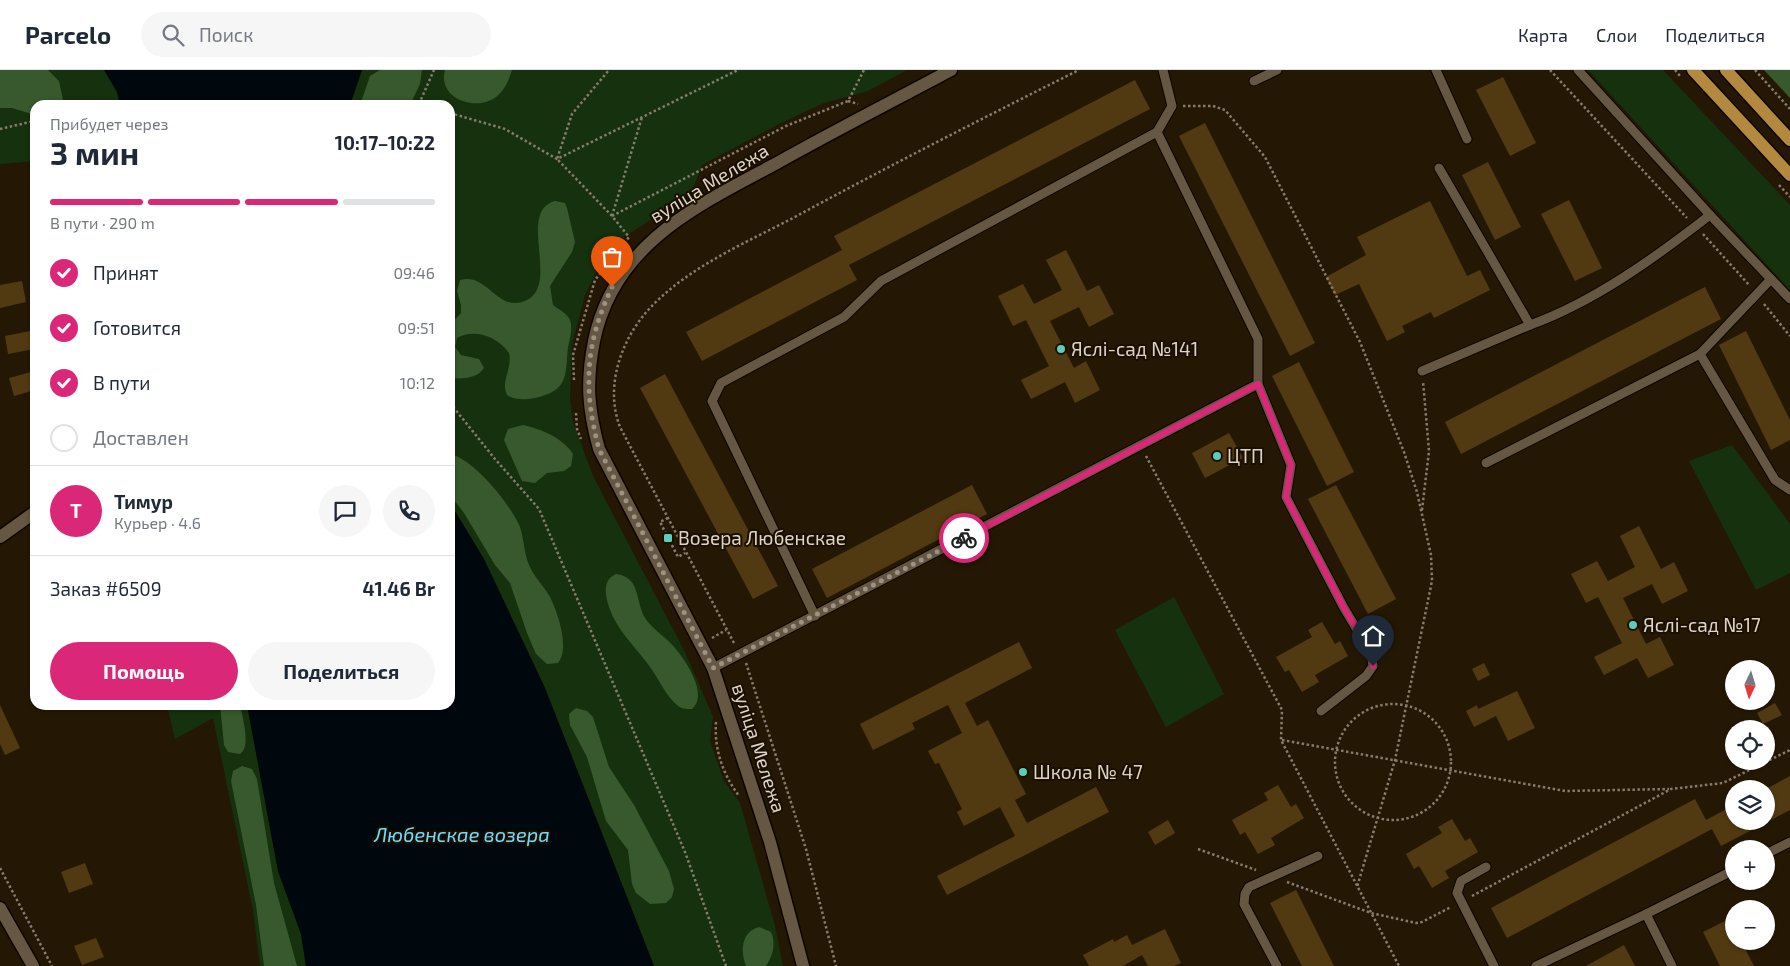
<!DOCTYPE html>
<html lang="ru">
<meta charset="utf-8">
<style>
body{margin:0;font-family:"Exo 2",sans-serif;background:#f6f6f7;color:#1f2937;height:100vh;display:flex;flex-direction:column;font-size:19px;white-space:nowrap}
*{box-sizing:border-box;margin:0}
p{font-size:16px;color:#747a83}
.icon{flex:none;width:28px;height:28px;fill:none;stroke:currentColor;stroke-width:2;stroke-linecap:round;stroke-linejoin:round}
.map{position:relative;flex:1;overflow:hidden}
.drawer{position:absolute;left:30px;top:30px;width:425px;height:610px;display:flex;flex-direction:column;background:#fff;border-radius:15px;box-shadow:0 1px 4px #0004}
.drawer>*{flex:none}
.needle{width:32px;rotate:184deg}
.tools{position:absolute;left:1725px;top:590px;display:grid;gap:10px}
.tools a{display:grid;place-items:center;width:50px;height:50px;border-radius:50%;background:#fff;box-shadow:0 1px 4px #0004;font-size:25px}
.pin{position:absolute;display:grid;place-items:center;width:42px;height:42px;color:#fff;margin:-51px -21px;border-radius:50% 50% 50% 0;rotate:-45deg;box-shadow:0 0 5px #0007}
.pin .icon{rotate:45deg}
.courier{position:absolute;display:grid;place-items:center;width:50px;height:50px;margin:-25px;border:4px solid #db2777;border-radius:50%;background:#fff;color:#222;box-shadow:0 1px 6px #0007}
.overview em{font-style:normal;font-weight:700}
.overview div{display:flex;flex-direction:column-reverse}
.overview{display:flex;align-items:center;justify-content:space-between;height:85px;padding:0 20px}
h1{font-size:32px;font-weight:700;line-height:38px}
.bar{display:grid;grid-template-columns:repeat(4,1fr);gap:8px 5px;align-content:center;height:60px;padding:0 20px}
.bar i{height:6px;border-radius:4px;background:#e0e1e3}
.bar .current{background:#db2777}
.bar p{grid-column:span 4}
.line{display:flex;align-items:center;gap:12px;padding:0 20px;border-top:1px solid #e0e1e3}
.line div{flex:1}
.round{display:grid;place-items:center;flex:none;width:52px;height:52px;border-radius:26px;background:#f6f6f7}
ol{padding:0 20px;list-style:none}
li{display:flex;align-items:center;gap:15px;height:55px}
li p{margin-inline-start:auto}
li .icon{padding:5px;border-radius:50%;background:#db2777;color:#fff;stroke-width:4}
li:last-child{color:#747a83}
li i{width:28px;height:28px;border:2px solid #e0e1e3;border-radius:50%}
.cta{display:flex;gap:10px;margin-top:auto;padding:10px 20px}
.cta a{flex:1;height:58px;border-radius:30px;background:#db2777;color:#fff;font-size:20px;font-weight:700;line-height:58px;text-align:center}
.cta a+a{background:#f6f6f7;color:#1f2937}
header{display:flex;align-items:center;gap:30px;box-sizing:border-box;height:70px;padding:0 25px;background:#fff;border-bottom:1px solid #e0e1e3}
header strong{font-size:24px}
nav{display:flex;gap:28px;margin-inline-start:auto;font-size:18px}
.search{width:350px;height:45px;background:#f6f6f7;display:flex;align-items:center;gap:12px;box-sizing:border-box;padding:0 18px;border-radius:28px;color:#747a83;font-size:19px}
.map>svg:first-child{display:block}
.green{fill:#16310e}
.forest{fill:#37592d}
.water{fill:#00070d}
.building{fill:#513a11}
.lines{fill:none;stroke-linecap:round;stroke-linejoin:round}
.lane-casing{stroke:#0d0400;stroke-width:11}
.street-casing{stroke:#0d0400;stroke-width:15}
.secondary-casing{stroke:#0d0400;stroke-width:15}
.primary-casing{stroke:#0d0400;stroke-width:15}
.path{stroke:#867c6d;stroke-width:2.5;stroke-dasharray:2.5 2.5;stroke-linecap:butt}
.lane{stroke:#655741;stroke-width:9}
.street{stroke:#655741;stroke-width:12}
.secondary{stroke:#655741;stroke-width:12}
.primary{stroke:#b3893f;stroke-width:12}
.done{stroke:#9c9384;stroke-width:5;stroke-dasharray:0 9}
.route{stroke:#db2777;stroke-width:6}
.poi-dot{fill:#5bcebb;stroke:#1b0f00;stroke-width:2}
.labels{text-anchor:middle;stroke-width:4;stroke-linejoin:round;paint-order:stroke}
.street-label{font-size:19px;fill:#ddd5c9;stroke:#1b0f00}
.poi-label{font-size:19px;fill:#ddd5c9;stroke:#1b0f00;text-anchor:start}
.water-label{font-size:20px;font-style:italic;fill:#6fdbfd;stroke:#1b0f00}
</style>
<header>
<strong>Parcelo</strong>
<div class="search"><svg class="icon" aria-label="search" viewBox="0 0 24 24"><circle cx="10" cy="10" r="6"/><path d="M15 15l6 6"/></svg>Поиск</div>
<nav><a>Карта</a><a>Слои</a><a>Поделиться</a></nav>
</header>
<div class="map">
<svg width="1790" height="896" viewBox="0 0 1790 896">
<rect width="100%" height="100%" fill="#241805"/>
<g class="green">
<path d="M0,0H104L117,22L120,35H35V91L0,94Z"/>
<path d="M362,0H907L868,21L824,33L781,53L702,95L691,124L621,169L596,203L585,225L572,275L570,328L573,352L593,406L685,582L713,647L710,671L724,711L740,733L775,856L783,896H654L545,618L484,489L450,433V35H350Z"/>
<path d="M1588,0H1663L1790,135V220Z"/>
<path d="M1732,375L1790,454V503L1756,520L1689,391Z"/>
<path d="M1174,527L1224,624L1166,657L1115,560Z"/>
<path d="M167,635H247L278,801L301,864L306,896H260L253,840L213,648L175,669Z"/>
</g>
<g class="forest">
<path d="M0,0H48L59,11L64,35H35V45L12,38H0Z"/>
<path d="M380,0H422L420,14L410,35H360L370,6Z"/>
<path d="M445,0H512C509,10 505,20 496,27C476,42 437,29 445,0Z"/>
<path d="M1764,0H1790V28Z"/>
<path d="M555,131L565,133L567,138L575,172L572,182L550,216L553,235C559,240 567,243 570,250C573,258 570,268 568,277C565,307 569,320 535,328C525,330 517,330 508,326C499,314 513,298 509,283C498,267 475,258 457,268L455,277L461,285L479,289L484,298C477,309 462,309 450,308V255L461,243V235L457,221L460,210C486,202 497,240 522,232C564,220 515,142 555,131Z"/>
<path d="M523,355C541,359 563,368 573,384L571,396L564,401L547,403L535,413L522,411L504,370L508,359Z"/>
<path d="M450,384C474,389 511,435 520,457C524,469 524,483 529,495C534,507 544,516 550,527C558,543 570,578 558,593L547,594L536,584L527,563L510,513L495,495L464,443L450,425Z"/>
<path d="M616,504C641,507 635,531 645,548C653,560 666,567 675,578C686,591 709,625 692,639C686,639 681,639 677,635C666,626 659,609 650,597C633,573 611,556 606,525C605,515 607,508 616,504Z"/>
<path d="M220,635H239L241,639C243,651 251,677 240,684L228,682L224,675Z"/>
<path d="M576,638L587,641L593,647L609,697L634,735L669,801L674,819L672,827L666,833L650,834L636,823L632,814L628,780L606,751L587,687L570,655L569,644Z"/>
<path d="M242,696L252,699L257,709L274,813L297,896H264L256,835L231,711L233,701Z"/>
<path d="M759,857L771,862C776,873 773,886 766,896H746C740,881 741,862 759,857Z"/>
</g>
<g class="water">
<path d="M104,0H362L350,35H120L117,22Z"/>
<path d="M450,433L484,489L545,618L654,896H306L301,864L278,801L247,635H450Z"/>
</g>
<g class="building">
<path d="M1503,7L1536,73L1510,86L1476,20Z"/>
<path d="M1135,10L1150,39L849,195L857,210L702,291L686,262L842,180L834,166Z"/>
<path d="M1205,53L1315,273L1290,286L1179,66Z"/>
<path d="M1488,92L1521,157L1495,170L1462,105Z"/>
<path d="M1569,130L1602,198L1575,211L1541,144Z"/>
<path d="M1430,131L1467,206L1480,200L1490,220L1434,248L1431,242L1402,256L1405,262L1387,271L1359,214L1335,225L1326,207L1366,185L1357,167Z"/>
<path d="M1066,180L1087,221L1099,215L1114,244L1089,257L1079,237L1050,251L1074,298L1086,291L1100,320L1075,333L1065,312L1031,329L1021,310L1049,296L1026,250L1013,256L998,226L1023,214L1034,234L1062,220L1046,190Z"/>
<path d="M22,211L26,232L0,238V215Z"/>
<path d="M1705,217L1721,249L1461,384L1445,352Z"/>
<path d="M30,261L34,279L8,284L5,266Z"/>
<path d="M1746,261L1790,350V370L1771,380L1719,275Z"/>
<path d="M1299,292L1354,402L1327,416L1272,306Z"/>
<path d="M35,301V320L14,326L9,308Z"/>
<path d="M665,304L778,516L753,529L640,318Z"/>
<path d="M1229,363L1243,388L1205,408L1192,383Z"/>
<path d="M972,415L987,444L827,528L812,499Z"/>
<path d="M1336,415L1396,529L1368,544L1308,429Z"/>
<path d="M1639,456L1661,499L1674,492L1688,521L1662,534L1652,514L1623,528L1646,574L1660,567L1674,595L1648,608L1637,588L1604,605L1594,587L1622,573L1598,527L1586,533L1571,504L1597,491L1608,511L1635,497L1620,466Z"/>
<path d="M1322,552L1335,574L1340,571L1348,586L1315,605L1319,612L1302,622L1289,600L1285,602L1276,587L1312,567L1308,560Z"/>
<path d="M1019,572L1032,598L965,633L977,656L988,650L1026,724L1015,730L1027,753L1096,717L1109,742L947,825L937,806L1015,766L1000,737L964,756L957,742L962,739L939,693L935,694L928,681L962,663L948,635L912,653L915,659L873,680L860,654Z"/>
<path d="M1484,593L1490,605L1478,611L1472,599Z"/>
<path d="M1517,621L1535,658L1508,671L1496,646L1474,657L1466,641L1477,635L1478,639Z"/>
<path d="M1775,633L1782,645L1763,654L1757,643Z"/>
<path d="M0,635L20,678L5,685L0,674Z"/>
<path d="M1790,706V740L1721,776L1712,759L1507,868L1491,838L1695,729L1706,750L1734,735V751H1766V719Z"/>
<path d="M1278,715L1291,737L1296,734L1304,748L1271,768L1275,775L1258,784L1245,762L1240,765L1232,750L1268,730L1264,723Z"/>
<path d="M1452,749L1465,771L1470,768L1478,782L1445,801L1449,808L1432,818L1419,796L1414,799L1406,784L1442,763L1438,757Z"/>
<path d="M1168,750L1175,763L1155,775L1148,762Z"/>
<path d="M85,793L93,814L69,823L61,802Z"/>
<path d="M1296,820L1334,896H1302L1270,833Z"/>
<path d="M1729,849L1734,857V871H1741L1754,896H1720L1703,862Z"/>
<path d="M1165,859L1181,893L1174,896H1148L1142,885L1123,896H1089L1083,885L1113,869L1114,872L1127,865L1132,875Z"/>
<path d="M96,868L104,887L82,895L74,876Z"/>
<path d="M1624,875L1635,896H1586Z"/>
</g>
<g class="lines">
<g class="lane-casing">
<g id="lane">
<path d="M1163,0L1172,36L1157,62L1258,269V314L1291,395L1286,427L1344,538L1371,583L1373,596L1366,606L1321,641"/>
<path d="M1436,0L1467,69"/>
<path d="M1578,0L1710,145L1790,229"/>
<path d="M1254,11L1277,0"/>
<path d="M1439,98L1530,255C1594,232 1656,187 1710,145"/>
<path d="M1700,284L1775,410L1790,420"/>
<path d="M1422,301L1530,255"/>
<path d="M1486,393L1700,284L1771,209"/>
<path d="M815,546L712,331L721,313L844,247L881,211L1157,62"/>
<path d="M713,598L1258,314"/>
<path d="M1766,784L1790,772"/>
<path d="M1486,797L1461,811L1457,823L1494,896"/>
<path d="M1277,896L1244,834L1245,824L1249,817L1318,786"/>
<path d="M1536,896L1646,844"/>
<path d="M1672,896L1646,844L1734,800"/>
</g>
</g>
<g class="street-casing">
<g id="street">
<path d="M0,467L35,442"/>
<path d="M0,838L33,896"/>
</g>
</g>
<g class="secondary-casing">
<path id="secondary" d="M803,896L770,772L713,598L599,379C588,339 586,312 594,271C614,173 697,136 777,93C834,61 893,31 951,0"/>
</g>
<g class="primary-casing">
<g id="primary">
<path d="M1693,0L1790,105"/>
<path d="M1726,0L1790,70"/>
</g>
</g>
<g class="path">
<path d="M1550,0L1687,148"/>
<path d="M1675,0L1680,6"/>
<path d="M1755,0L1790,39"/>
<path d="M848,31L858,34"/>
<path d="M419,34L434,0"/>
<path d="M1183,36H1213L1225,40L1265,87L1360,272L1404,382L1417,422L1431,485L1432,511L1395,690L1357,817"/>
<path d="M450,43L505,59L557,89L738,0"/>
<path d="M0,59L34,51"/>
<path d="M1779,115L1790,127"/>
<path d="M612,146L786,56L848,31L864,0"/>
<path d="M612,146L642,47"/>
<path d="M1703,164L1750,216"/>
<path d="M1764,234L1790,266"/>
<path d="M574,310L573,285L595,210L629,167L612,146L557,89L572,44L609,0"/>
<path d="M450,333L495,389L539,439L685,782L726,896"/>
<path d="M576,343L577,359L581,369"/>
<path d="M1146,386L1282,640L1281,670L1399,896"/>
<path d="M1422,440L1429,381L1423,311"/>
<path d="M668,448L660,452L678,487L685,483"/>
<path d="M712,568L726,560"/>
<path d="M734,573L620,357C603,313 624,261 658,230C696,194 747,172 793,148C887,97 983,48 1079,0"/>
<path d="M746,593L806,779L836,896"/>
<circle cx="1393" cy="692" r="58"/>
<path d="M716,652C714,680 723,704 739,726"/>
<path d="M1282,670L1565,721L1669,719"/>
<path d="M1198,779L1256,800"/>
<path d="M0,798L52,896"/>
<path d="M1287,812L1371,843L1416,853L1422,852L1451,837"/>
<path d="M1472,826L1671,719L1723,713L1790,680"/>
</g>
<use href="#lane" class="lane"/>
<use href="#street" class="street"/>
<use href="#secondary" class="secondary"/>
<use href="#primary" class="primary"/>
</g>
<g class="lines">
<path class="done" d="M612,217C585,274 583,319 599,379L713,598L964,468"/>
<path class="route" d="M964,468L1258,314L1291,395L1286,427L1344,538L1371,583L1373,596"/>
</g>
<g class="poi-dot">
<circle cx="1061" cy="279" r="5"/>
<circle cx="1217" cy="386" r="5"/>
<rect x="663" y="463" width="10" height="10" rx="2.5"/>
<circle cx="1633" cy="555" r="5"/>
<circle cx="1023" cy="702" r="5"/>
</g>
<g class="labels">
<g class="street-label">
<text transform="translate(709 113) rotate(-31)" y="7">вуліца Мележа</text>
<text transform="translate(759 678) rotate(72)" y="7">вуліца Мележа</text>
</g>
<g class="poi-label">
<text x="1071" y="286">Яслі-сад №141</text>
<text x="1227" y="393">ЦТП</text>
<text x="678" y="475">Возера Любенскае</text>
<text x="1643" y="562">Яслі-сад №17</text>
<text x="1033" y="709">Школа № 47</text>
</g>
<g class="water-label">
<text x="462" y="772">Любенскае возера</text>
</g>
</g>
</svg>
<div class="tools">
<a><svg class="needle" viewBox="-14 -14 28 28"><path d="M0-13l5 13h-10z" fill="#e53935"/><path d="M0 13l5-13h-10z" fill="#747a83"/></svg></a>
<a><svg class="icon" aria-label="locate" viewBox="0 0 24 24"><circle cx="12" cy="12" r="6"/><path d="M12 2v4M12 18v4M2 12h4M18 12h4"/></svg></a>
<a><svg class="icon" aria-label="layers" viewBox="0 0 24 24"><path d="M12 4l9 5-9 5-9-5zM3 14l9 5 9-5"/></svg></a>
<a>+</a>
<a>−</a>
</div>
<div class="pin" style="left:612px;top:217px;background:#ea580c"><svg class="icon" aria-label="bag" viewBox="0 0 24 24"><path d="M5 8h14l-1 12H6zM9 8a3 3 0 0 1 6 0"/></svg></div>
<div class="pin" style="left:1373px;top:596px;background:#1f2937"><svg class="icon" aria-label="home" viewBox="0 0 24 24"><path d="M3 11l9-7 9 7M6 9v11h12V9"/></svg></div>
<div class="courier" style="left:964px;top:468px"><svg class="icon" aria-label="bike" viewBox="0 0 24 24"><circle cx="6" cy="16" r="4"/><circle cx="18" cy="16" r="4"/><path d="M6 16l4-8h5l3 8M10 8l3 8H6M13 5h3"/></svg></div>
<section class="drawer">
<div class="overview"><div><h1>3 мин</h1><p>Прибудет через</p></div><em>10:17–10:22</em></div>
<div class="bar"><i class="current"></i><i class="current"></i><i class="current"></i><i></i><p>В пути · 290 m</p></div>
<ol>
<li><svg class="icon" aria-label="check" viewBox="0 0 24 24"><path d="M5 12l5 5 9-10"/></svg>Принят<p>09:46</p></li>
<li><svg class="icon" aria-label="check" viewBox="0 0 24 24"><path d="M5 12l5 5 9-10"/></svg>Готовится<p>09:51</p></li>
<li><svg class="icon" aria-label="check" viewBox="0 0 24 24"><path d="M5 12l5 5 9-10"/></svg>В пути<p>10:12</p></li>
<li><i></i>Доставлен</li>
</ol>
<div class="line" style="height:90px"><b class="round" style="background:#db2777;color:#fff">Т</b><div><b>Тимур</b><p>Курьер · 4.6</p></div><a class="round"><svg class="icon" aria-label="chat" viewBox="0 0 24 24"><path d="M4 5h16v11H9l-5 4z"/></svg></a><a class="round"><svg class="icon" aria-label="phone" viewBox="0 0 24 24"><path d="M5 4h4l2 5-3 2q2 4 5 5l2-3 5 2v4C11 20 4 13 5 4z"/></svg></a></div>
<div class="line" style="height:65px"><div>Заказ #6509</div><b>41.46 Br</b></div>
<div class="cta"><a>Помощь</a><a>Поделиться</a></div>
</section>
</div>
